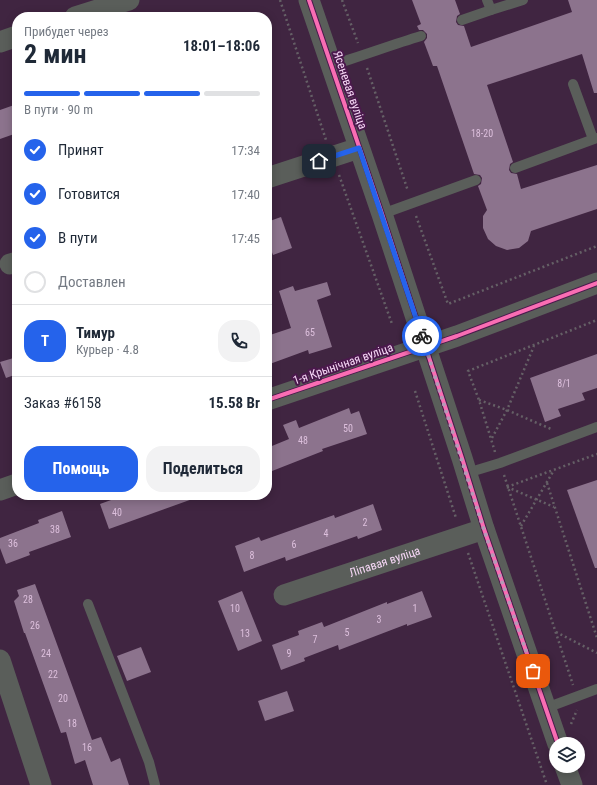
<!DOCTYPE html>
<html lang="ru">
<meta charset="utf-8">
<style>
body{margin:0;font-family:"Roboto Condensed",sans-serif;background:#f2f2f3;color:#1f2937;height:100vh;display:flex;flex-direction:column;font-size:15px;white-space:nowrap}
*{box-sizing:border-box;margin:0}
p{font-size:13px;color:#747a83}
.icon{flex:none;width:22px;height:22px;fill:none;stroke:currentColor;stroke-width:2;stroke-linecap:round;stroke-linejoin:round}
.map{position:relative;flex:1;overflow:hidden}
.details{position:absolute;left:12px;top:12px;width:260px;height:488px;display:flex;flex-direction:column;background:#fff;border-radius:16px;box-shadow:0 2px 10px #0003}
.details>*{flex:none}
.tools{position:absolute;left:549px;top:737px;display:grid;gap:8px}
.tools a{display:grid;place-items:center;width:36px;height:36px;border-radius:50%;background:#fff;box-shadow:0 2px 10px #0003;font-size:20px}
.pin{position:absolute;display:grid;place-items:center;width:34px;height:34px;color:#fff;margin:-17px;border-radius:8px;box-shadow:0 2px 6px #0006}
.courier{position:absolute;display:grid;place-items:center;width:40px;height:40px;margin:-20px;border:3px solid #2563eb;border-radius:50%;background:#fff;color:#222;box-shadow:0 1px 5px #0007}
.headline em{font-style:normal;font-weight:700}
.headline div{display:flex;flex-direction:column-reverse}
.headline{display:flex;align-items:center;justify-content:space-between;height:68px;padding:0 12px}
h1{font-size:26px;font-weight:700;line-height:30px}
.bar{display:grid;grid-template-columns:repeat(4,1fr);gap:6px 4px;align-content:center;height:48px;padding:0 12px}
.bar i{height:5px;border-radius:3px;background:#e0e1e3}
.bar .active{background:#2563eb}
.bar p{grid-column:span 4}
.line{display:flex;align-items:center;gap:10px;padding:0 12px;border-top:1px solid #e0e1e3}
.line div{flex:1}
.round{display:grid;place-items:center;flex:none;width:42px;height:42px;border-radius:16px;background:#f2f2f3}
ol{padding:0 12px;list-style:none}
li{display:flex;align-items:center;gap:12px;height:44px}
li p{margin-inline-start:auto}
li .icon{padding:4px;border-radius:50%;background:#2563eb;color:#fff;stroke-width:4}
li:last-child{color:#747a83}
li i{width:22px;height:22px;border:2px solid #e0e1e3;border-radius:50%}
.button{display:flex;gap:8px;margin-top:auto;padding:8px 12px}
.button a{flex:1;height:46px;border-radius:16px;background:#2563eb;color:#fff;font-size:16px;font-weight:700;line-height:46px;text-align:center}
.button a+a{background:#f2f2f3;color:#1f2937}
.map>svg:first-child{display:block}
.building{fill:#8c738d}
.lines{fill:none;stroke-linecap:round;stroke-linejoin:round}
.path{stroke:#656066;stroke-width:2.5;stroke-dasharray:2 3;stroke-linecap:butt}
.lane{stroke:#5a5e5a;stroke-width:10}
.street{stroke:#5a5e5a;stroke-width:21}
.cycleway-casing{stroke:#4b194d;stroke-width:6}
.cycleway{stroke:#f96db3;stroke-width:4}
.done{stroke:#b799b7;stroke-width:4;stroke-dasharray:0 7.2}
.route{stroke:#2563eb;stroke-width:5}
.labels{text-anchor:middle;stroke-width:4;stroke-linejoin:round;paint-order:stroke}
.number-label{font-size:10px;fill:#dcbfdc}
.street-label{font-size:12px;fill:#f7d8f7;stroke:#4b194d}
</style>
<div class="map">
<svg width="597" height="785" viewBox="0 0 597 785">
<rect width="100%" height="100%" fill="#402541"/>
<g class="building">
<path d="M412,0H455L460,14L457,16L456,22L458,25L464,26L471,47L572,12L568,0H597V93H594L582,54L487,85L513,162L510,164L509,170L511,173L517,174L521,189L597,165V209L531,231L528,241L519,248L507,250L496,246L488,239L483,228V216L487,210L478,186L481,184L482,178L480,175L474,174L437,66H433L424,42L427,38V34L423,30H419L417,26L421,24Z"/>
<path d="M17,104V133L0,139V110Z"/>
<path d="M281,217L292,248L273,255L267,239V222Z"/>
<path d="M327,282L331,295L317,300L332,347L309,354L308,350L267,365V336L291,328L279,291L293,286L295,291Z"/>
<path d="M597,354V388L582,393L585,400L558,409L561,416L545,422L530,378Z"/>
<path d="M17,357V374L6,378L0,362Z"/>
<path d="M349,408L351,414L359,411L367,434L322,449L323,451L267,473V448L289,439L283,425L296,420L299,428Z"/>
<path d="M597,480V568H595L567,490Z"/>
<path d="M125,495H198V497L109,529L100,504Z"/>
<path d="M373,504L382,530L358,539L357,536L286,561L285,557L244,572L235,546L259,537L261,541L334,515L335,518Z"/>
<path d="M62,511L71,537L29,552L30,555L6,564L0,548V538L39,523L38,520Z"/>
<path d="M35,584L92,740L101,737L111,762L120,758L129,785H93L85,760L75,764L66,732L61,733L25,633H24L14,601L19,596L17,590Z"/>
<path d="M242,591L262,641L238,651L218,601Z"/>
<path d="M422,591L432,617L407,626V624L339,650L338,645L304,658L305,661L281,670L272,645L299,635L298,631L322,622L324,627L387,602V604Z"/>
<path d="M141,647L151,672L127,681L117,656Z"/>
<path d="M287,691L294,711L265,721L258,701Z"/>
</g>
<g class="lines">
<g class="path">
<path d="M280,0L326,140"/>
<path d="M342,0L358,43"/>
<path d="M367,68L408,191"/>
<path d="M339,175L392,324"/>
<path d="M416,216L448,304L597,246"/>
<path d="M415,391L456,518"/>
<path d="M479,400L507,410L551,429"/>
<path d="M492,438L507,410L534,346"/>
<path d="M495,452L479,400L468,371L597,320"/>
<path d="M504,475L573,685"/>
<path d="M547,483L597,638"/>
<path d="M507,487L597,454"/>
<path d="M507,487L554,507"/>
<path d="M521,526L554,470"/>
<path d="M468,553L547,785"/>
<path d="M556,632L597,653"/>
<path d="M571,724L577,710"/>
</g>
<g class="lane">
<path d="M491,10L523,0"/>
<path d="M462,20L491,10L487,0"/>
<path d="M332,65C362,56 391,45 421,36"/>
<path d="M573,84L593,139"/>
<path d="M515,168L597,138"/>
<path d="M382,214L476,180"/>
<path d="M467,473L500,463L597,427"/>
<path d="M88,604L149,762L155,785"/>
<path d="M546,708L597,689"/>
</g>
<g class="street">
<path d="M309,0L382,214L462,458L484,529L558,744"/>
<path d="M75,17L129,0"/>
<path d="M0,42L17,36"/>
<path d="M267,178L359,148"/>
<path d="M10,264L17,262"/>
<path d="M267,400L457,336L597,283"/>
<path d="M0,490L17,484"/>
<path id="s1" d="M284,595L484,529"/>
<path d="M0,660L41,785"/>
<path d="M565,766L572,785"/>
</g>
<g class="cycleway-casing">
<g id="cycleway">
<path d="M309,0L382,214L462,458L484,529L558,744"/>
<path d="M267,400L457,336L597,283"/>
</g>
</g>
<use href="#cycleway" class="cycleway"/>
</g>
<g class="lines">
<path class="done" d="M422,336L484,530L533,671"/>
<path class="route" d="M319,161L359,148L422,336"/>
</g>
<g class="labels">
<g class="number-label">
<text x="482" y="137">18-20</text>
<text x="310" y="336">65</text>
<text x="564" y="387">8/1</text>
<text x="348" y="432">50</text>
<text x="303" y="444">48</text>
<text x="117" y="516">40</text>
<text x="365" y="526">2</text>
<text x="55" y="533">38</text>
<text x="326" y="537">4</text>
<text x="13" y="547">36</text>
<text x="294" y="548">6</text>
<text x="252" y="559">8</text>
<text x="28" y="603">28</text>
<text x="235" y="612">10</text>
<text x="415" y="612">1</text>
<text x="379" y="623">3</text>
<text x="35" y="629">26</text>
<text x="347" y="636">5</text>
<text x="245" y="637">13</text>
<text x="315" y="643">7</text>
<text x="46" y="657">24</text>
<text x="289" y="657">9</text>
<text x="53" y="678">22</text>
<text x="63" y="702">20</text>
<text x="72" y="727">18</text>
<text x="87" y="751">16</text>
</g>
<g class="street-label">
<text transform="translate(350 90) rotate(71)" y="4">Ясеневая вуліца</text>
<text transform="translate(343 364) rotate(-19)" y="4">1-я Крынічная вуліца</text>
<text dy="4" stroke="none"><textPath href="#s1" startOffset="106">Ліпавая вуліца</textPath></text>
</g>
</g>
</svg>
<div class="tools">
<a><svg class="icon" aria-label="layers" viewBox="0 0 24 24"><path d="M12 4l9 5-9 5-9-5zM3 14l9 5 9-5"/></svg></a>
</div>
<div class="pin" style="left:533px;top:671px;background:#ea580c"><svg class="icon" aria-label="bag" viewBox="0 0 24 24"><path d="M5 8h14l-1 12H6zM9 8a3 3 0 0 1 6 0"/></svg></div>
<div class="pin" style="left:319px;top:161px;background:#1f2937"><svg class="icon" aria-label="home" viewBox="0 0 24 24"><path d="M3 11l9-7 9 7M6 9v11h12V9"/></svg></div>
<div class="courier" style="left:422px;top:336px"><svg class="icon" aria-label="bike" viewBox="0 0 24 24"><circle cx="6" cy="16" r="4"/><circle cx="18" cy="16" r="4"/><path d="M6 16l4-8h5l3 8M10 8l3 8H6M13 5h3"/></svg></div>
<section class="details">
<div class="headline"><div><h1>2 мин</h1><p>Прибудет через</p></div><em>18:01–18:06</em></div>
<div class="bar"><i class="active"></i><i class="active"></i><i class="active"></i><i></i><p>В пути · 90 m</p></div>
<ol>
<li><svg class="icon" aria-label="check" viewBox="0 0 24 24"><path d="M5 12l5 5 9-10"/></svg>Принят<p>17:34</p></li>
<li><svg class="icon" aria-label="check" viewBox="0 0 24 24"><path d="M5 12l5 5 9-10"/></svg>Готовится<p>17:40</p></li>
<li><svg class="icon" aria-label="check" viewBox="0 0 24 24"><path d="M5 12l5 5 9-10"/></svg>В пути<p>17:45</p></li>
<li><i></i>Доставлен</li>
</ol>
<div class="line" style="height:72px"><b class="round" style="background:#2563eb;color:#fff">Т</b><div><b>Тимур</b><p>Курьер · 4.8</p></div><a class="round"><svg class="icon" aria-label="phone" viewBox="0 0 24 24"><path d="M5 4h4l2 5-3 2q2 4 5 5l2-3 5 2v4C11 20 4 13 5 4z"/></svg></a></div>
<div class="line" style="height:52px"><div>Заказ #6158</div><b>15.58 Br</b></div>
<div class="button"><a>Помощь</a><a>Поделиться</a></div>
</section>
</div>
